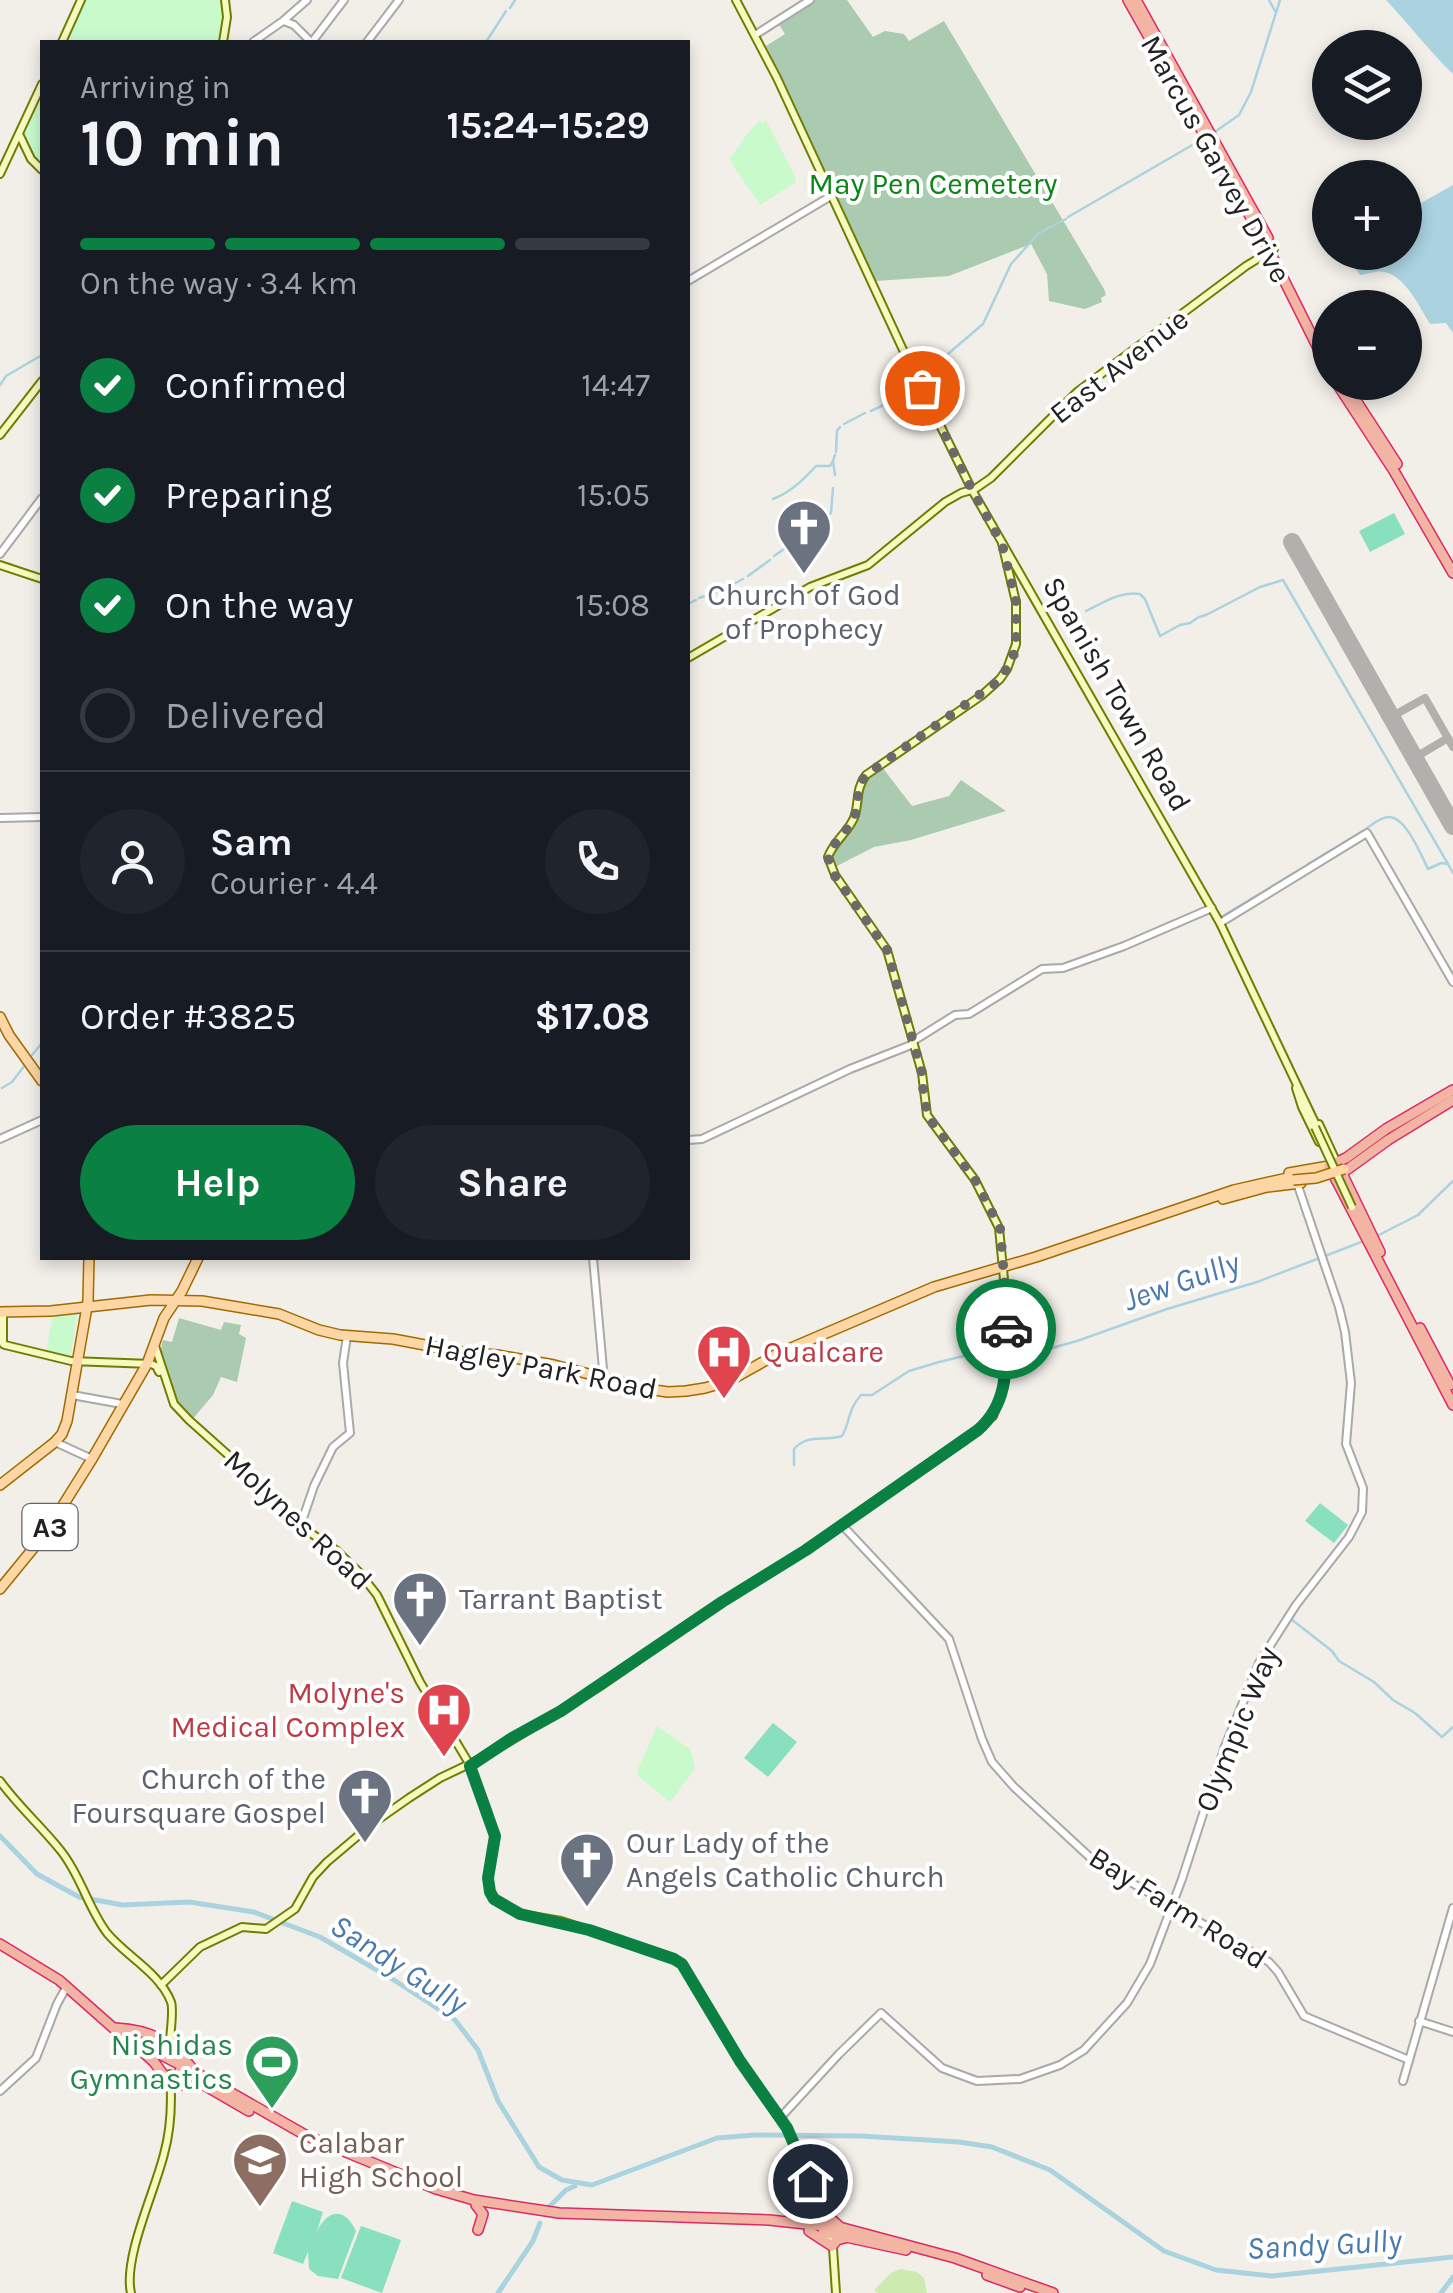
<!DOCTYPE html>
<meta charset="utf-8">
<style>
body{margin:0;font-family:Karla,sans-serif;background:#20242c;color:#f1f3f6;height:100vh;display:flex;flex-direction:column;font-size:38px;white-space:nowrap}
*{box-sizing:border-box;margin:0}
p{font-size:32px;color:#9ea1a6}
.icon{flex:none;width:55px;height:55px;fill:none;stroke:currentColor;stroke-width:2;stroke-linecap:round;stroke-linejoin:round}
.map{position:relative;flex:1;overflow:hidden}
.panel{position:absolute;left:40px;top:40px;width:650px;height:1220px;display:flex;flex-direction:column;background:#171b24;border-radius:0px;box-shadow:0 5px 15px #0003}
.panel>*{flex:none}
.fabs{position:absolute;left:1312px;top:30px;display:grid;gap:20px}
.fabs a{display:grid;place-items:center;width:110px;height:110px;border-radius:50%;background:#171b24;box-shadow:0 5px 15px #0003;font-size:50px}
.pin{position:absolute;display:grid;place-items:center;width:85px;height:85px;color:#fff;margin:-42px;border:5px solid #fff;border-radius:50%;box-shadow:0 2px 10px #0007}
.courier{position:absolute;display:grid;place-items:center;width:100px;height:100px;margin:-50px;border:8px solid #0b8043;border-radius:50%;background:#fff;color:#222;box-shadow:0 2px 12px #0007}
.overview em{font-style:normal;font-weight:700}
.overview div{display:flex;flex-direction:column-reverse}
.overview{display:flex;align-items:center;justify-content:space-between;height:170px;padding:0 40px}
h1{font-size:65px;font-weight:700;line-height:75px}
.bar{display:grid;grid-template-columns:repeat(4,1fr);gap:15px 10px;align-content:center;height:120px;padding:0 40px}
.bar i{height:12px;border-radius:8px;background:#363941}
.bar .selected{background:#0b8043}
.bar p{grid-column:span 4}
.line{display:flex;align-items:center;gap:25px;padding:0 40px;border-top:2px solid #363941}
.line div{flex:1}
.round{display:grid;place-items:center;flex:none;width:105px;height:105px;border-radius:52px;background:#20242c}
ol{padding:0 40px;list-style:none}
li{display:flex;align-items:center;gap:30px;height:110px}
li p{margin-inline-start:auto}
li .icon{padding:10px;border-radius:50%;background:#0b8043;color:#fff;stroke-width:4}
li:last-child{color:#9ea1a6}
li i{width:55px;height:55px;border:5px solid #363941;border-radius:50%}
.button{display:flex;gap:20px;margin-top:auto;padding:20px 40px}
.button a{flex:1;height:115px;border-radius:60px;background:#0b8043;color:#fff;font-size:40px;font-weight:700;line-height:115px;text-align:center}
.button a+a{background:#20242c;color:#f1f3f6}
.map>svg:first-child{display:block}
.grass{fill:#cdebb0}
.cemetery{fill:#aacbaf}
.park{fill:#c8facc}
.pitch{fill:#88e0be}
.water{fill:#aad3df}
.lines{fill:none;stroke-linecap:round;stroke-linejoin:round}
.stream{stroke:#aad3df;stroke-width:2.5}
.canal{stroke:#aad3df;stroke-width:5}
.taxiway{stroke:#b1b0ac;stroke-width:8}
.runway{stroke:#b1b0ac;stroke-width:18}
.tertiary-casing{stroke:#a9a9a9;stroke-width:10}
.secondary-casing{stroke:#707d05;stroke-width:10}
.primary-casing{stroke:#a06b00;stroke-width:12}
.trunk-casing{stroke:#dc2a67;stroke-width:12}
.tertiary{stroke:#fff;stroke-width:6}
.secondary{stroke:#f7fabf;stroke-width:6}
.primary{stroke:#fcd6a4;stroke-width:9}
.trunk{stroke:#f2b4a3;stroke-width:9}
.secondary-bridge-casing{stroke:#707d05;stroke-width:10;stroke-linecap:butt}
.primary-bridge-casing{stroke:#a06b00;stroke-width:12;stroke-linecap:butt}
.secondary-bridge{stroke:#f7fabf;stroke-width:6}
.primary-bridge{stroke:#fcd6a4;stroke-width:9}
.done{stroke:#6b6a68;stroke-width:10;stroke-dasharray:0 18}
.route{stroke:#0b8043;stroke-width:12}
.labels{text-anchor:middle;stroke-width:8;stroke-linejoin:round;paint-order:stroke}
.shield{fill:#fff;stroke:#646464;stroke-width:2.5}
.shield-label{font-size:28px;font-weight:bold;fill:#222}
.street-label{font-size:30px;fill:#222;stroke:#fff}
.park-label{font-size:30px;fill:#0c8416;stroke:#fff}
.worship-label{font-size:30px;fill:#5b616d;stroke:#fff;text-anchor:start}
.health-label{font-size:30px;fill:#be3a42;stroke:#fff;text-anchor:start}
.leisure-label{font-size:30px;fill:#27864d;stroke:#fff;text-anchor:end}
.education-label{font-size:30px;fill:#785e54;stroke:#fff;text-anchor:start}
.water-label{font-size:32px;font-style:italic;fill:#4a7aab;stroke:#fff}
</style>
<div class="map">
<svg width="1453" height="2293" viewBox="0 0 1453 2293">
<rect width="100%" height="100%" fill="#f2efe9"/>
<path class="grass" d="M900,2269L917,2272L924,2278L927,2293H878L874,2290L891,2273Z"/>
<g class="cemetery">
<path d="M815,0H847L873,37L885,31L904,34L909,41L944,21L1104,289L1106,295L1101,298L1102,302L1085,309L1049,301L1047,274L1031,244L949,276L876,281L766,46L785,34L778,23Z"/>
<path d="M882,767L912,806L949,796L961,780L1006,811L911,840L874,847L833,868C825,845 843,842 851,824C854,819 854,813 855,808C860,788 866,778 882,767Z"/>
<path d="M179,1318L221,1330L224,1322L241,1325L239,1334L246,1338L237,1382L221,1377L213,1395L191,1421C174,1399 154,1368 163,1340L172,1342Z"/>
</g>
<g class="park">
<path d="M82,0H223L225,17L221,42H62Z"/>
<path d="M42,84V166C13,132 28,121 42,84Z"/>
<path d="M766,120L795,176L796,182L760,205C750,188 739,177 730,159L747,134L759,121L762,123Z"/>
<path d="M78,1311L70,1359L46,1353L53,1313Z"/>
<path d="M657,1726L691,1750L695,1769L670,1802L638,1776V1769Z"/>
</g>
<g class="pitch">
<path d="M1394,513L1405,534L1370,552L1359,531Z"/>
<path d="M1320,1503L1348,1525L1334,1543L1305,1521Z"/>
<path d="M773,1723L797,1742L768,1777L744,1758Z"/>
<path d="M292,2201L323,2212L317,2231C329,2208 345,2208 356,2231L338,2279L318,2276L309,2269L308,2252L303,2264L273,2253Z"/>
<path d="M361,2226L401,2240L382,2293L341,2278Z"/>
</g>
<g class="water">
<path d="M1386,0H1453V74C1429,51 1409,24 1386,0Z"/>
<path d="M1453,185V333L1446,323L1430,324C1420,308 1406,277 1385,272C1378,270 1367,274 1360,275L1346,256L1347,253L1405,252V212Z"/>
</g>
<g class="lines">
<g class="stream">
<path d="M1269,0L1275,11"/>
<path d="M510,8L515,0"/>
<path d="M486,42L506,11"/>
<path d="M1216,131L1239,115L1251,92L1280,0"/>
<path d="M1068,217L1201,140"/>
<path d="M0,385L6,376L42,355"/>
<path d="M921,387L931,382L932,373"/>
<path d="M871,411L915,390L935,365L983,324L1011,264L1039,233L1066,219"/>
<path d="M844,424L865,413"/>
<path d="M836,452L837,431L840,427"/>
<path d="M835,455L833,461L835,475"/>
<path d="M773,499C791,492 803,480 816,466H830L833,461"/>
<path d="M819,524L831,513L833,488"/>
<path d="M774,556L816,527"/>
<path d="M748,576L770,560"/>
<path d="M726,588L743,579"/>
<path d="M699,598L721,591"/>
<path d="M688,604L696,600"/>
<path d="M1086,611C1103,603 1120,591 1140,594L1145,599L1160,636L1180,625L1190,623L1199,617L1206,615L1260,587L1283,580L1448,864"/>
<path d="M1367,828C1373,824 1381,817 1389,817C1406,817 1421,855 1428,869L1441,863L1448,864L1453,873"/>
<path d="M1308,864L1363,831"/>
<path d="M1223,916L1304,867"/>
<path d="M32,1055L42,1043"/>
<path d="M2,1088L12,1082L25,1065"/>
<path d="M1377,1236L1418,1215L1453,1181"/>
<path d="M1011,1351L1052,1348L1077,1341L1167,1309L1257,1282L1364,1241"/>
<path d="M794,1465V1449C808,1433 824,1442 842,1436C851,1420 847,1411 861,1395H872L909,1371L939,1362L968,1355L981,1358L1003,1355"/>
<path d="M1291,1619L1332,1651L1339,1661L1374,1682L1393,1700L1415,1713L1442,1737L1453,1727"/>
</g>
<g class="canal">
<path d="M0,1836L37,1874L79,1897L123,1905L189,1902L254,1912L320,1937L394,1980L455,2020L478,2050L498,2101L539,2167L562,2180L592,2185L717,2138L755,2135L861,2136L959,2142L992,2147L1050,2170L1164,2251L1216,2270L1272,2276L1453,2257"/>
<path d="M548,2208L566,2190L575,2186"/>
<path d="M498,2293L533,2241L540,2223"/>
<path d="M1441,2293L1453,2277"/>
</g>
<g class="taxiway">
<path d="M1391,717L1425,698L1453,747"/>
<path d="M1414,758L1448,738"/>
</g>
<path class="runway" d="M1292,542L1453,826"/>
<g class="tertiary-casing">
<g id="tertiary">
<path d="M284,21L294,25L311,42"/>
<path d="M755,35L810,0"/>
<path d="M253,42L283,21L307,0"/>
<path d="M312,42L344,0"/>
<path d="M367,42L399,0"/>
<path d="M688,281L831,196"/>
<path d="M0,554L42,498"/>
<path d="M0,818L42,817"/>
<path d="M1220,923L1367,833L1453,982"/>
<path d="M0,1139L42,1120"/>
<path d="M688,1140L702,1139L850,1069L911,1045L915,1040L955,1015L969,1014L1042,969L1063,968L1124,946L1212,908"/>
<path d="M593,1258L604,1380"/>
<path d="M72,1395L122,1404"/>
<path d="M55,1442L92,1459"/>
<path d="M842,1525L949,1639L982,1739L992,1762L1014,1787L1094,1861L1269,1962L1278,1972L1304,2016L1409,2060"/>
<path d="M300,1527L314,1486L333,1447L350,1433L343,1363L347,1336"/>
<path d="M1419,2021L1453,2032"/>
<path d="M1403,2081L1453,1908"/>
<path d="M0,2091L36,2058L57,2004L67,1986"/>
<path d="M780,2118L839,2054L881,2013L942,2068L977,2081L1020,2079L1060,2065L1084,2050L1127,2003L1150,1964L1182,1879L1224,1749L1259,1663L1296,1605L1349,1537L1362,1512L1363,1488L1346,1444L1351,1383L1345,1332L1339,1307L1297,1183"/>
</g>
</g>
<g class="secondary-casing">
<g id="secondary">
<path d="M736,0L777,78L904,352L972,490L1220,923L1317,1127"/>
<path d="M62,42L81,0"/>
<path d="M223,42L227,17L225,0"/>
<path d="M20,136L31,159L42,170"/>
<path d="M0,174L42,84"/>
<path d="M0,435L42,381"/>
<path d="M0,565L42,579"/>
<path d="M688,658L810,587L868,565L945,502L961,493L975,489L991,478L1077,392L1246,266L1274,249"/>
<path d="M1296,1088L1302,1107L1319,1142"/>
<path d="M1319,1124L1337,1163"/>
<path d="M3,1312V1344L5,1345L71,1361L151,1364L156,1366L159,1372"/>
<path d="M155,1346L174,1404L189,1420L236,1462L293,1521L337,1551L359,1572L377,1595L420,1682L470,1765L486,1808L495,1836L488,1878L490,1892L494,1899L520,1914L561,1921L589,1930L673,1959L682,1964L740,2061L787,2128L820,2205L825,2227"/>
<path d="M0,1781C18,1806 42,1827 61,1851C81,1876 88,1908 107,1933C126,1956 160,1973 171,2002C174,2010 170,2037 169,2048"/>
<path d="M161,1985L200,1947L242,1927L266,1929L295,1909L313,1877L327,1862L372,1824L409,1798L440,1778L484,1757L602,1685L722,1602L806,1550L964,1441L993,1416L1004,1386L1006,1369V1300L999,1228L975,1180L927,1115L922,1073L887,950L835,875L828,857C834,840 851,830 855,815C859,800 856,788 866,775L981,696L1000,679L1007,669L1016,644V602L1002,543"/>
<path d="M827,2230L833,2248L836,2293"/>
<path d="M131,2293C123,2258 155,2191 164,2154C171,2129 172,2100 170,2074"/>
</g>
</g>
<g class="primary-casing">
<g id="primary">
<path d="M0,1017L9,1035L42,1081"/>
<path d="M1289,1173L1329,1166"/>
<path d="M1223,1199L1267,1187L1301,1183"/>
<path d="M0,1312L51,1311L151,1300L202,1301L279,1314L319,1330L340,1335L393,1339L462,1352L497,1355L554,1365L647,1389L668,1392L686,1391L705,1388L729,1381L777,1354L934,1287L1036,1257L1234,1190L1292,1177"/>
<path d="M0,1485L55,1442L62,1434L67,1421L88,1301L89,1258"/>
<path d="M0,1589L45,1534L92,1459L147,1364L164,1318L182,1291L198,1258"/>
</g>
</g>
<g class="trunk-casing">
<g id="trunk">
<path d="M1128,0L1267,246L1330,372"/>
<path d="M1136,0L1268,238"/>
<path d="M1336,382L1394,471L1453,573"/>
<path d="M1344,382L1397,464"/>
<path d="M1453,1090L1386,1129L1346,1158L1329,1166L1453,1405"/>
<path d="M1339,1167L1380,1252"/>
<path d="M1341,1174L1388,1140L1453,1100"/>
<path d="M1420,1328L1450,1385"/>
<path d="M0,1944L59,1980L119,2033L200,2075L307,2136L436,2189L474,2200L559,2213L769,2220L843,2228L955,2258L1053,2293"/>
<path d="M115,2028C152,2030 172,2041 194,2071"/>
<path d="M142,2051L154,2062L171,2085L198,2084"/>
<path d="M180,2071L249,2111"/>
<path d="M476,2205L483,2214L478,2230"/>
<path d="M822,2211L839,2226"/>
<path d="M809,2231L832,2246L837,2240L848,2237"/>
<path d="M823,2232L906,2250"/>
<path d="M987,2275L1020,2287"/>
</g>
</g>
<use href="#tertiary" class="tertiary"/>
<use href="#secondary" class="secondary"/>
<use href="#primary" class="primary"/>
<use href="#trunk" class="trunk"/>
<g class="secondary-bridge-casing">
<path id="secondary-bridge" d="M1315,1127L1352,1207"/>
</g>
<g class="primary-bridge-casing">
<path id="primary-bridge" d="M1293,1180L1316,1178L1344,1169"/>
</g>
<use href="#secondary-bridge" class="secondary-bridge"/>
<use href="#primary-bridge" class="primary-bridge"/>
</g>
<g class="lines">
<path class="done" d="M922,388L972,490L1002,544L1016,602V644L1012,662L996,683L866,775C856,788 859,800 855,815C850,831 833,840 828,858L835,876L887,950L922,1073L924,1100L929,1118L975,1180L1000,1228L1006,1300V1329"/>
<path class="route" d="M810,2181L787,2128L740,2061L682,1964L674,1959L589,1930L520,1914L494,1899L490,1892L488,1878L495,1836L470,1766L512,1738L561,1711L722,1602L806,1550L978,1430C1009,1403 1006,1367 1006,1329"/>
</g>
<defs>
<g id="church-pin" transform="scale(2.875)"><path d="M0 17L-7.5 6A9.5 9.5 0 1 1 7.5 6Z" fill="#6b7280" stroke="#fff"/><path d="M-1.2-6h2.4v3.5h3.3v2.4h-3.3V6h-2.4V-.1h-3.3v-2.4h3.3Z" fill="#fff"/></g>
<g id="hospital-pin" transform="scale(2.875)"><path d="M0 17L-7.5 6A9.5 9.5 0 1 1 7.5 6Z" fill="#e0444e" stroke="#fff"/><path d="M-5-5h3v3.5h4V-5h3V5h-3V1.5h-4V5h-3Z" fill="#fff"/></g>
<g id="stadium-pin" transform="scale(2.875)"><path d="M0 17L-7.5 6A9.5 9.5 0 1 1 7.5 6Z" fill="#2e9e5b" stroke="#fff"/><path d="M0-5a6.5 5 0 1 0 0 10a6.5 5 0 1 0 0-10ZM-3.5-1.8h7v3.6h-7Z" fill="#fff"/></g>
<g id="school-pin" transform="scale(2.875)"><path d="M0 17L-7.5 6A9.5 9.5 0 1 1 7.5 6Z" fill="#8d6e63" stroke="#fff"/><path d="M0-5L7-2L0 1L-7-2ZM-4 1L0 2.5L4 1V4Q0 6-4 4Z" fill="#fff"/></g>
</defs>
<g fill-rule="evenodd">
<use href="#church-pin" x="804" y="527"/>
<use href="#hospital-pin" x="724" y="1352"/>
<use href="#church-pin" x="420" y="1599"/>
<use href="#hospital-pin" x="444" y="1710"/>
<use href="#church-pin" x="365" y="1796"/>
<use href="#church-pin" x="587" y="1860"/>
<use href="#stadium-pin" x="272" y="2062"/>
<use href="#school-pin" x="260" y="2160"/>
</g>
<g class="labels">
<rect class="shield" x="22.5" y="1504" width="55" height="46" rx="8"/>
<g class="shield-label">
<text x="50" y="1537">A3</text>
</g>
<g class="street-label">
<text transform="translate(1216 159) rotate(61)" y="10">Marcus Garvey Drive</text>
<text transform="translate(1119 366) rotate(-38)" y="10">East Avenue</text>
<text transform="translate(1117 694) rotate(60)" y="10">Spanish Town Road</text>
<text transform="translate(541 1367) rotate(11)" y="10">Hagley Park Road</text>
<text transform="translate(298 1520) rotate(43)" y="10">Molynes Road</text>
<text transform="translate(1237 1729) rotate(-68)" y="10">Olympic Way</text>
<text transform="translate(1178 1908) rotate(32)" y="10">Bay Farm Road</text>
</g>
<g class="park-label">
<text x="933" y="194">May Pen Cemetery</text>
</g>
<g class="worship-label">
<text x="804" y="605" text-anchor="middle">Church of God<tspan x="804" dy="34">of Prophecy</tspan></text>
<text x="459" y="1609">Tarrant Baptist</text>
<text x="326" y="1789" text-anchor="end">Church of the<tspan x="326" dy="34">Foursquare Gospel</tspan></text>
<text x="626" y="1853">Our Lady of the<tspan x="626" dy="34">Angels Catholic Church</tspan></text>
</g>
<g class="health-label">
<text x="763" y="1362">Qualcare</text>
<text x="405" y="1703" text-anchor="end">Molyne's<tspan x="405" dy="34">Medical Complex</tspan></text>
</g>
<g class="leisure-label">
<text x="233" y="2055">Nishidas<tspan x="233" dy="34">Gymnastics</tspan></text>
</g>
<g class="education-label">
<text x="299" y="2153">Calabar<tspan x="299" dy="34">High School</tspan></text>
</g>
<g class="water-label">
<text transform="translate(1181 1281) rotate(-19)" y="11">Jew Gully</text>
<text transform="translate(399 1964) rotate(33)" y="11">Sandy Gully</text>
<text transform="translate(1324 2244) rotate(-3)" y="11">Sandy Gully</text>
</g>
</g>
</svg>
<div class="fabs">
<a><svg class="icon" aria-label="layers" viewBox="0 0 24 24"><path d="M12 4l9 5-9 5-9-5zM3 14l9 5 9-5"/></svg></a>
<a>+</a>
<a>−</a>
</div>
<div class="pin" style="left:922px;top:388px;background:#ea580c"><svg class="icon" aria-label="bag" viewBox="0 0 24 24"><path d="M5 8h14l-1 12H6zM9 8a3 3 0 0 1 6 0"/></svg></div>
<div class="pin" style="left:810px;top:2181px;background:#1f2937"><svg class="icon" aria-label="home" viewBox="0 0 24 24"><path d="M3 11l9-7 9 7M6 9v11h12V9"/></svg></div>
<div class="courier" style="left:1006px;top:1329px"><svg class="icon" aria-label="car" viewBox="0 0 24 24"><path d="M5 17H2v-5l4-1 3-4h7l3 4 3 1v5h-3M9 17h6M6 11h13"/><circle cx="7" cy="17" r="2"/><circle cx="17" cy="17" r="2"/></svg></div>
<section class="panel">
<div class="overview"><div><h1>10 min</h1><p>Arriving in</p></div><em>15:24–15:29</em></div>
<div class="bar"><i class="selected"></i><i class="selected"></i><i class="selected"></i><i></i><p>On the way · 3.4 km</p></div>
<ol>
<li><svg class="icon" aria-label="check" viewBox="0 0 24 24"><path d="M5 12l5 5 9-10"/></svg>Confirmed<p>14:47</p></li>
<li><svg class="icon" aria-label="check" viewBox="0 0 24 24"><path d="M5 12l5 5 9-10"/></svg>Preparing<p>15:05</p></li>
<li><svg class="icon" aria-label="check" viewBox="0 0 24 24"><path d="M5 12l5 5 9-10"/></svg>On the way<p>15:08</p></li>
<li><i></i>Delivered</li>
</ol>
<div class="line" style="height:180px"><a class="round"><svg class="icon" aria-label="person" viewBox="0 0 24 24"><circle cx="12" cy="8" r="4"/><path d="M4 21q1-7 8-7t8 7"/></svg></a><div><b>Sam</b><p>Courier · 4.4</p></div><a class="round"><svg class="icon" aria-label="phone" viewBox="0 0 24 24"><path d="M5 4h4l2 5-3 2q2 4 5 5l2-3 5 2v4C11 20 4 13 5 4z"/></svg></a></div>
<div class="line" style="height:130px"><div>Order #3825</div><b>$17.08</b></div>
<div class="button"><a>Help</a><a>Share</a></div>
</section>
</div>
